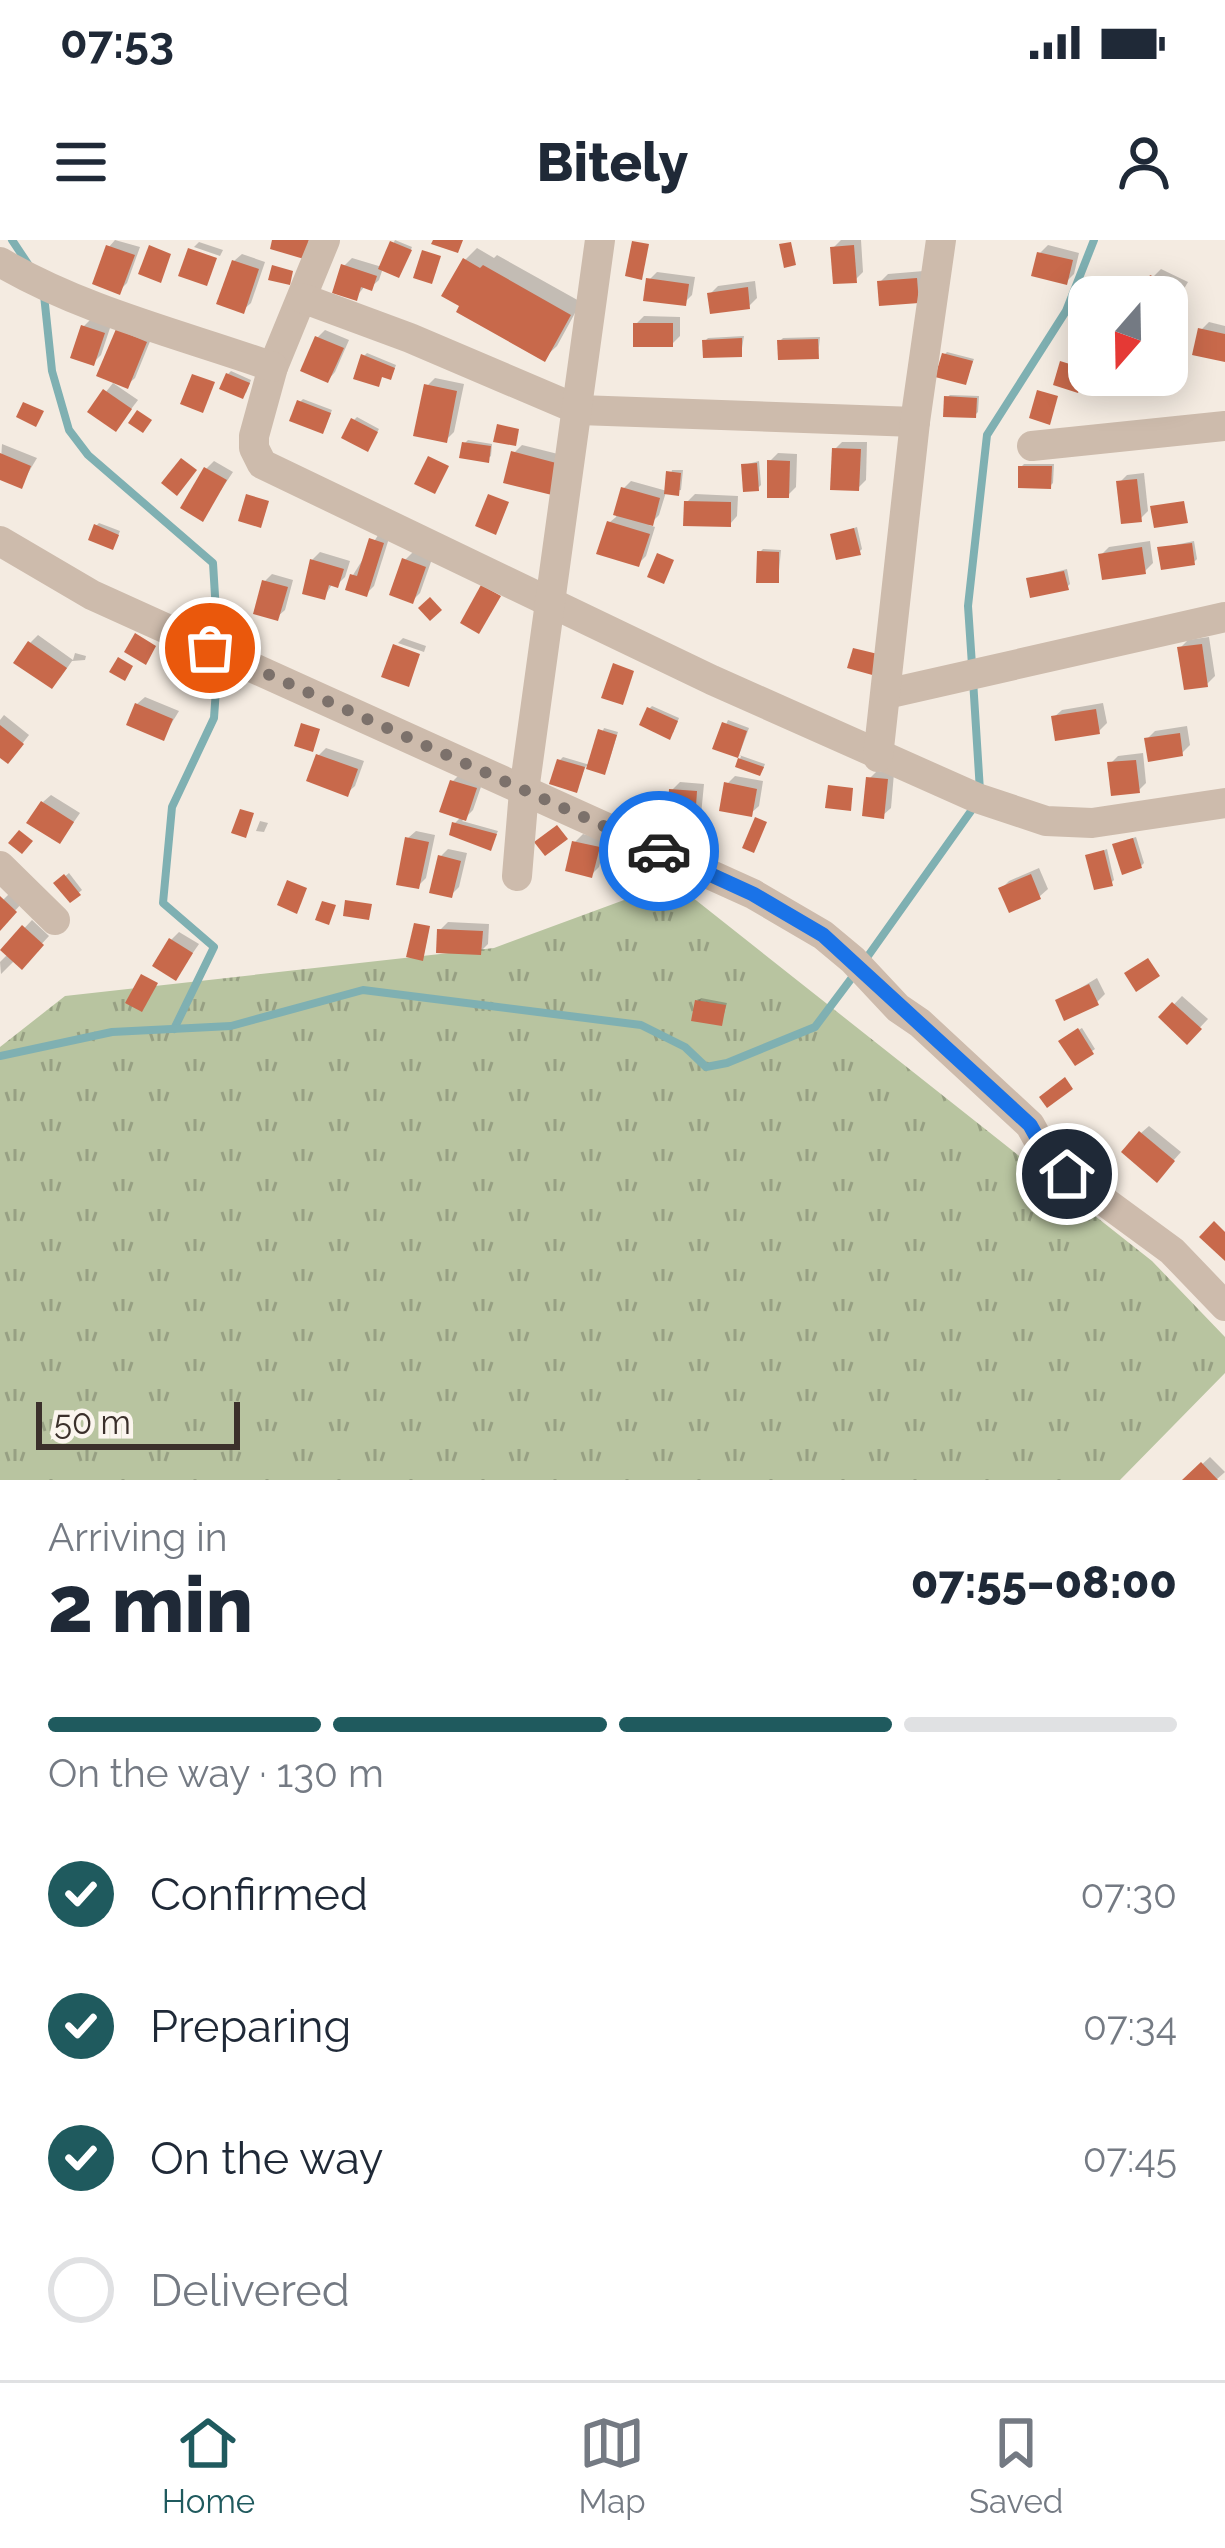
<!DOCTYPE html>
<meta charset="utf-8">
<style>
body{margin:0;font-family:Raleway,sans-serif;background:#f6f6f7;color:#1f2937;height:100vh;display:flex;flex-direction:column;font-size:45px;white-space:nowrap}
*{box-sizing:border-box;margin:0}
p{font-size:39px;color:#747a83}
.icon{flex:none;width:66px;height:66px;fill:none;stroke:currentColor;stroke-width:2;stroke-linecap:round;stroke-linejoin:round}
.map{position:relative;height:1240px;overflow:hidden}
.drawer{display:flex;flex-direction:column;background:#fff;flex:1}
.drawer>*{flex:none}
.needle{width:78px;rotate:200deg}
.fabs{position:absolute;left:1068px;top:36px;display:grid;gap:24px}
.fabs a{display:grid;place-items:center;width:120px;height:120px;border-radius:24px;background:#fff;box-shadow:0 6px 30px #0003;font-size:60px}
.scale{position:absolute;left:36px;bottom:30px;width:204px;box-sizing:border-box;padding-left:12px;border:6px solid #3b302b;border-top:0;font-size:33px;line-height:42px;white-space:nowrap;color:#3b302b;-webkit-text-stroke:9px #fbf5ee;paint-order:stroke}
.pin{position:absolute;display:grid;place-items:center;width:102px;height:102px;color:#fff;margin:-51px;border:6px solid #fff;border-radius:50%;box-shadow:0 3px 12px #0007}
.courier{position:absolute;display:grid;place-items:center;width:120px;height:120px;margin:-60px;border:9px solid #1a73e8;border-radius:50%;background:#fff;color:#222;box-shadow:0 3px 15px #0007}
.summary em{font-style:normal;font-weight:800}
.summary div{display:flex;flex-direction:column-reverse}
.summary{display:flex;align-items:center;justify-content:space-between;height:204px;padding:0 48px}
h1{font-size:78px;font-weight:800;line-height:90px}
.bar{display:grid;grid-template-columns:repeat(4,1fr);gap:18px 12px;align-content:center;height:144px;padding:0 48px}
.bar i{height:15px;border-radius:9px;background:#e0e1e3}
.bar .on{background:#1f5a5e}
.bar p{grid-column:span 4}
ol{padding:0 48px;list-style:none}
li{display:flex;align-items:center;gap:36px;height:132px}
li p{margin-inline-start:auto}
li .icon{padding:12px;border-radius:50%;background:#1f5a5e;color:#fff;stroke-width:4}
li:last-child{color:#747a83}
li i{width:66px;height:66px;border:6px solid #e0e1e3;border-radius:50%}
.status{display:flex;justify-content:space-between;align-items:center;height:84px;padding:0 60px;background:#fff;direction:ltr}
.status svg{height:33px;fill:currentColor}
header{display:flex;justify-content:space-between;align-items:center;height:156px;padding:0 48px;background:#fff;font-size:54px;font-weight:800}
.tabs{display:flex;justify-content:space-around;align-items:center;height:168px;border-top:3px solid #e0e1e3;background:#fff;font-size:33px;color:#747a83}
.tabs a{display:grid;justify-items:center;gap:6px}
.tabs .on{color:#1f5a5e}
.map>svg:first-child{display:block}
.grass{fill:url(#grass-tufts)}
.shadow{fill:#0003}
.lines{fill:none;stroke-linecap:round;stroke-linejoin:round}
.stream{stroke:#7fb0b2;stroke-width:8}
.building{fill:#c8694b}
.minor{stroke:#cdbbac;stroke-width:30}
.done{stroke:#7c716b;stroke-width:12;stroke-dasharray:0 21.6}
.route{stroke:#1a73e8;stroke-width:15}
</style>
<div class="status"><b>07:53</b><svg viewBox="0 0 49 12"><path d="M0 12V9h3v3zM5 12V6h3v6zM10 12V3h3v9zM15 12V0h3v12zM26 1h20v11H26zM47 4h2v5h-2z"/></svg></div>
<header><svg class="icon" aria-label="menu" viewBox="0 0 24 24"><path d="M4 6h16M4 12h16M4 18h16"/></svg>Bitely<svg class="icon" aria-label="person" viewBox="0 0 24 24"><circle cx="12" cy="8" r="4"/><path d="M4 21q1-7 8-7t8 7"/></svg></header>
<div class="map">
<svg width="1225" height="1240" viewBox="0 0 1225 1240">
<defs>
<pattern id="grass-tufts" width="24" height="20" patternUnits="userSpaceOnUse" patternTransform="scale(3)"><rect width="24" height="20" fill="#b8c4a0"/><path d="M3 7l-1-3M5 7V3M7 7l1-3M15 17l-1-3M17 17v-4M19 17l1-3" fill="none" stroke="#97a083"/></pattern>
</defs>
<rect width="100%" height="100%" fill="#f4ebe1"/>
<path class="grass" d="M673,642L1152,1021L1225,1097V1133L1120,1240H0V807L65,756L494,708Z"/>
<g class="shadow">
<path d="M115,0L140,7L127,43L119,51L109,7Z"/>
<path d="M395,0L412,7L401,32L383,28L379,40L371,47L365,46L356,57L344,26L352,18L382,27Z"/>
<path d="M841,0H861L863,32L855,40L833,8Z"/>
<path d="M199,2L223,10L220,16L194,7Z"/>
<path d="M1048,5L1079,13L1074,34L1066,42L1040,13Z"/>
<path d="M477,8L494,18L497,15L581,62L557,106L544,118L465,20Z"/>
<path d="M242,14L265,22L251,63L243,70L234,21Z"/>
<path d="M1161,29L1188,42L1172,69L1167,67V57H1145L1153,37Z"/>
<path d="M924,31L925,52L882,63L880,42L888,34Z"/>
<path d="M657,32L695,37L692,55L684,63L649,40Z"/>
<path d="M755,41L757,58L749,66L710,54L718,46Z"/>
<path d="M644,76L680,77V96L672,104L636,84Z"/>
<path d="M91,79L111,85L101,115L93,123L83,87Z"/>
<path d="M1209,82L1225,86V119L1201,90Z"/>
<path d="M325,90L349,100L335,132L328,140L317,98Z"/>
<path d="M119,91L153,94L135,138L127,145Z"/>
<path d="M744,96L741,114L705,101L708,98Z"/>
<path d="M820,97L818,116L780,101L783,98Z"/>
<path d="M947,112L974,119L965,142L944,115Z"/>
<path d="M367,113L396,125L393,133L383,134L378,144L364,116Z"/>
<path d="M231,131L251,140L246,153L228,134Z"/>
<path d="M435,138L464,144L454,192L446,200L427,146Z"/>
<path d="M113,143L138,160L116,189L91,171Z"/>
<path d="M950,155L979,156L978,172L975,175L946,158Z"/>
<path d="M303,159L332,170L325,188L300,162Z"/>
<path d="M357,177L379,189L370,205L354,180Z"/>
<path d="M468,200L492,204L491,216L487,219L465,203Z"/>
<path d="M842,202H867L866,240L858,248L835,209Z"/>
<path d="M2,204L37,218L21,245L0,237Z"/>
<path d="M522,205L566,216L558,244L514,213Z"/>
<path d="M778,213L797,214L796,247L788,255L770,221Z"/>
<path d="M214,221L233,232L202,278L206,229Z"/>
<path d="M759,221L761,245L758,248L744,225Z"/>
<path d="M1024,224H1054L1053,243L1050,246L1021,227Z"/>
<path d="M672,230H683L681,250L666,252L659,275L649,285L655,287L646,316L638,324L610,282L616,277L623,249L631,241L667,251Z"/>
<path d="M1144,233L1148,271L1140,279L1119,243L1127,235Z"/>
<path d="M695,254L738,256L737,276L730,284L687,262Z"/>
<path d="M99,283L120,291L115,303L96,286Z"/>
<path d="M857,287L862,309L859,312L833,295Z"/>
<path d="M380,292L390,295L374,346L366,354L353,335Z"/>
<path d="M1150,301L1153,323L1145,331L1101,315L1109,307Z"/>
<path d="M1194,301L1197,319L1194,322L1161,308Z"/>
<path d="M763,309L781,310L778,341L760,312Z"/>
<path d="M320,312L350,321L345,337L337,345L333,343L324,357L312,320Z"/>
<path d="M413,312L432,319L420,353L412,361L405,320Z"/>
<path d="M1067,329L1070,344L1067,347L1029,339Z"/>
<path d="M272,334L293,340L285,370L277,377L265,341Z"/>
<path d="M38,395L73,420L75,413L86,416L85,420L72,421L60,438L30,403Z"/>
<path d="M1209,397L1215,436L1207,444L1180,408L1188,400Z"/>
<path d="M403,398L426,406L424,412L398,403Z"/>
<path d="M145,457L179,471L163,497L137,464Z"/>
<path d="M1103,463L1107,483L1099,491L1054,477L1062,470Z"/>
<path d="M652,466L679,478L673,493L649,469Z"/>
<path d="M4,475L29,495L15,513L0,514V480Z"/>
<path d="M728,480L749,488L739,515L765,524L763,529L738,525L741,516L716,507Z"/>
<path d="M1187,486L1190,505L1182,513L1147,499L1155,491Z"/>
<path d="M604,488L618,492L607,528L604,531L586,526L576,549L560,520L563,517L590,525Z"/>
<path d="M326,508L364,521L355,546L347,553L318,516Z"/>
<path d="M1143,513L1146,543L1138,551L1110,524L1118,516Z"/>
<path d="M877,531L894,533L891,568L883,575L869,539Z"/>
<path d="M461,533L483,541L473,570L462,581L498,591L490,608L455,583L462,576L453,541Z"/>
<path d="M735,536L763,541L759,566L751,573L727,544Z"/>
<path d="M680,542L704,544L700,585L693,593L672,550Z"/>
<path d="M51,555L80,573L67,592L43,562Z"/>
<path d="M260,581L268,583L264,592L256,591Z"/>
<path d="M416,591L435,595L426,638L418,646L408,598Z"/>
<path d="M583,594L606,600L599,627L591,635L575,602Z"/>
<path d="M1136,597L1144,623L1141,626L1119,602Z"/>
<path d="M448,609L467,613L459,647L451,655L441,616Z"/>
<path d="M1107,609L1114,640L1111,643L1089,616Z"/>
<path d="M1039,628L1048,649L1040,656L1002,648L1009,641Z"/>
<path d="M69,633L82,650L71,659L57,643Z"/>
<path d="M11,652L23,662L0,687V663Z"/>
<path d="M32,680L49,696L22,725L15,720L1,734L0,722L8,714L4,710Z"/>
<path d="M448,682L489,684L488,704L480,712L440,690Z"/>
<path d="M179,692L199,704L176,737L171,700Z"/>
<path d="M1097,738L1105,754L1097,762L1059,761Z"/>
<path d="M1182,756L1208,779L1187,801L1162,777Z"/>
<path d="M701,758L727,763L721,783L698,761Z"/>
<path d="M1082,788L1095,809L1076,822L1065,798Z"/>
<path d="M1149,886L1181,912L1157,939L1141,893Z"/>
<path d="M1210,1217L1225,1232L1216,1240H1185Z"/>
</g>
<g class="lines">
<g class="stream">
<path d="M12,0L28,24"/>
<path d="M44,55L52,131L69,190L88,215L213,323L218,405"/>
<path d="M972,425L968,366L987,195L1066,71L1094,0"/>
<path d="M973,440L980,551"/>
<path d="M863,723L976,564"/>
<path d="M174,789L214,707L163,663L172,567L214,478L218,420"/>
<path d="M0,816L112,792L231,786L363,750L641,785L685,807L706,827L727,823L815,787L854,735"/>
</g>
</g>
<g class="building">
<path d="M272,0H309L304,19L270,9Z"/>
<path d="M433,0H463L458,13L431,4Z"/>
<path d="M390,1L412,10L399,38L378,29Z"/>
<path d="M632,1L649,4L642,40L625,36Z"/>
<path d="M791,2L796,25L784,28L779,4Z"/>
<path d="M106,5L135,15L120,55L92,44Z"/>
<path d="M149,5L171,14L161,43L138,34Z"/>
<path d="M854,5L857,43L833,44L830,7Z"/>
<path d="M188,8L217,18L207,46L178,36Z"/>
<path d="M422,10L441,16L432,44L413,38Z"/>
<path d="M1037,12L1073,20L1067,45L1031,36Z"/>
<path d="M463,18L480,28L483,25L571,75L545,122L456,72L459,66L441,56Z"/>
<path d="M232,20L259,29L244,74L216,64Z"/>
<path d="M341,24L377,36L372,51L361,47L357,61L332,53Z"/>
<path d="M272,25L293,31L290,45L268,40Z"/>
<path d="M1150,35L1183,50L1172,73L1167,70V57H1140Z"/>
<path d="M646,38L689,44L686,66L643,61Z"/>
<path d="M917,38L919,63L879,66L877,41Z"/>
<path d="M748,47L750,69L710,74L707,53Z"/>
<rect x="633" y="83" width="40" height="24"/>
<path d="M81,85L105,93L94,126L70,118Z"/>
<path d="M1198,88L1225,94V122L1192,115Z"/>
<path d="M116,89L147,102L128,149L96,136Z"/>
<path d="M315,96L344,108L328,143L300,131Z"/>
<path d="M742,98V117L703,118L702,100Z"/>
<path d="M818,99L819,119L778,120L777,100Z"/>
<path d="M942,113L973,121L966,145L935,137Z"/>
<path d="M361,114L395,128L391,140L382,137L379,147L353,139Z"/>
<path d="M1060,121L1086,129L1078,153L1053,145Z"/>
<path d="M226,133L250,143L243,159L219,149Z"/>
<path d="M192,134L215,142L203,173L180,164Z"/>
<path d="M424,144L457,151L447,203L413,196Z"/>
<path d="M103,149L132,169L116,192L87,172Z"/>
<path d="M1037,150L1058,156L1050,185L1029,178Z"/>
<path d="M944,156L977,158L976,178L943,177Z"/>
<path d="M297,160L331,173L323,194L289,181Z"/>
<path d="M23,162L44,171L36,187L16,177Z"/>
<path d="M137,170L152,180L143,193L128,183Z"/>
<path d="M351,178L378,192L368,212L341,198Z"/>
<path d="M497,184L519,189L516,206L493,202Z"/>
<path d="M462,202L491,206L489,223L459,218Z"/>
<path d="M832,208L861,209L859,251L830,250Z"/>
<path d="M511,211L560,224L552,255L503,243Z"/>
<path d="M0,213L31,226L22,249L0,240Z"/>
<path d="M428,216L449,226L435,254L414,244Z"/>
<path d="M181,218L197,230L177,256L161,243Z"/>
<path d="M767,220L790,221L789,258H767Z"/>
<path d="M757,223L759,251L743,252L741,224Z"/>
<path d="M1018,226H1052L1051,249L1018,248Z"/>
<path d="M204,227L227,240L203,282L180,268Z"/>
<path d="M666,231L681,233L679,256L664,254Z"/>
<path d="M1137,239L1142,282L1121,284L1116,241Z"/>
<path d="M621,247L660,258L653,286L613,275Z"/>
<path d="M246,254L269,261L261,288L238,281Z"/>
<path d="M488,254L509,262L496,295L475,286Z"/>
<path d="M684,261L731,262V287L683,286Z"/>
<path d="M1184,261L1188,283L1154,288L1150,266Z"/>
<path d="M607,281L650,294L639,327L596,314Z"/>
<path d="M94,284L119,295L113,310L88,300Z"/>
<path d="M854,288L861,315L836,320L830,294Z"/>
<path d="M369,298L384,303L367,357L345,350L350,334L357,336Z"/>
<path d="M1192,303L1195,325L1161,330L1157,307Z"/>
<path d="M1142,307L1146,334L1102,340L1098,314Z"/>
<path d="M757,311L779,312V343H756Z"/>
<path d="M657,313L674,320L664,344L647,337Z"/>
<path d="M402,318L426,327L413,364L389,355Z"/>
<path d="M310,319L344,329L338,348L329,345L325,360L302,354Z"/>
<path d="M1064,331L1069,350L1030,358L1026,338Z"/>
<path d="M262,340L288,347L278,381L253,374Z"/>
<path d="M481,345L501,356L479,394L460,383Z"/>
<path d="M430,357L442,370L430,381L418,368Z"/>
<path d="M135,393L156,406L146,425L124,412Z"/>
<path d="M28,401L67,428L52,449L13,423Z"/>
<path d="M393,404L420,414L409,447L381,437Z"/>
<path d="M1202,404L1208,447L1184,450L1177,407Z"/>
<path d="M853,408L882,415L876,436L847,428Z"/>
<path d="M118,417L133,426L125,441L109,432Z"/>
<path d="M613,423L634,431L623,465L601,458Z"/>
<path d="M135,463L173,479L164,501L126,485Z"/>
<path d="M647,467L678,481L670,500L639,485Z"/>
<path d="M1096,469L1100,494L1055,501L1051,476Z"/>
<path d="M722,482L747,491L738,518L764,527L760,536L735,527L738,518L712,509Z"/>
<path d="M301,483L320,489L313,512L294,506Z"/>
<path d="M0,485L24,504L8,524L0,518Z"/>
<path d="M598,489L617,495L605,535L586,529Z"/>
<path d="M1180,493L1183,516L1148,522L1144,498Z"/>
<path d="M316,514L358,529L348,557L306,541Z"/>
<path d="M557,519L585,527L577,553L549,544Z"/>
<path d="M1136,520L1140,553L1111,556L1107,522Z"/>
<path d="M866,537L888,539L884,579L862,576Z"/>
<path d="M450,540L477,548L466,581L439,572Z"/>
<path d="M724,542L757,549L752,577L719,571Z"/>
<path d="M828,545L853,548L851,571L825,568Z"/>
<path d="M669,549L697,551L694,596L666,594Z"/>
<path d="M41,561L74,582L60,604L26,583Z"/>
<path d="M240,569L254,573L246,598L231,593Z"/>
<path d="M755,577L767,582L754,613L742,608Z"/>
<path d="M452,582L497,594L491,611L449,595Z"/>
<path d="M557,585L568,599L545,616L534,602Z"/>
<path d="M19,590L33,601L22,614L8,603Z"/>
<path d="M405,597L429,602L419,649L396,645Z"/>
<path d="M1133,598L1142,628L1122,635L1112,604Z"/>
<path d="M572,601L600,607L592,638L565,631Z"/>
<path d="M610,605L626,607L623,637L607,635Z"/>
<path d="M1104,610L1113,646L1094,650L1085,615Z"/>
<path d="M438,615L461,621L452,658L429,653Z"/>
<path d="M654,619L677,627L664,665L641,657Z"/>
<path d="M64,634L81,655L70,663L53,643Z"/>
<path d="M1031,634L1041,659L1009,673L998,648Z"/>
<path d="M287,640L307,648L297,674L277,665Z"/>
<path d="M0,656L17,672L0,691Z"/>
<path d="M345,660L372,664L369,680L343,676Z"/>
<path d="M322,661L336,665L329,685L315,680Z"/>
<path d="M414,683L430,686L423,721L406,717Z"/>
<path d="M22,685L44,705L22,730L0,710Z"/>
<path d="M437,689L483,691L481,715L436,713Z"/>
<path d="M169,698L193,713L176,741L152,726Z"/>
<path d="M1148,718L1160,736L1136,752L1124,733Z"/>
<path d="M141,734L158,743L142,772L125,763Z"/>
<path d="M1089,744L1099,765L1064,781L1055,760Z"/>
<path d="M695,760L726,765L722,786L691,781Z"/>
<path d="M1172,762L1202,789L1187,805L1158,777Z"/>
<path d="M1078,788L1094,814L1075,826L1058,801Z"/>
<path d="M1065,837L1073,849L1047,868L1039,857Z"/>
<path d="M1139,891L1175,921L1157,943L1121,912Z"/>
<path d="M1214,981L1225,992V1021L1199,997Z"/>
<path d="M1201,1222L1218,1240H1182Z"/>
</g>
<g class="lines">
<g class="minor">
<path d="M325,0L273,127L254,196V208L262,224L712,440L977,558L1046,581L1092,583L1225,563"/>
<path d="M0,22C83,71 183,95 273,127"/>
<path d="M302,58L410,98L579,170L915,182"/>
<path d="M1032,206L1225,186"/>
<path d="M0,301L92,355L753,654L823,695L853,720L898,768L920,783L1030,885L1045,912L1067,934L1172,1011L1225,1066"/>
<path d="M886,454L1225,377"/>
<path d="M878,517L915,182L941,0"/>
<path d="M0,626L55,680"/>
<path d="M517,636L524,551L600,0"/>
</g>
</g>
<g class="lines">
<path class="done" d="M210,408L659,611"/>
<path class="route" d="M659,611L753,654L823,695L1030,885L1045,912L1067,934"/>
</g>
</svg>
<div class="fabs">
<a><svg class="needle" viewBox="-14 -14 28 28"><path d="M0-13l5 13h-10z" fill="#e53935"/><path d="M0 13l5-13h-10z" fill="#747a83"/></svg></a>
</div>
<div class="scale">50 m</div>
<div class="pin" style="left:210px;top:408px;background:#ea580c"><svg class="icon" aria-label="bag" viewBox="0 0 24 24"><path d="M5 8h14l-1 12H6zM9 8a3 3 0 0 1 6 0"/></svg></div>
<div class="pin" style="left:1067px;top:934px;background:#1f2937"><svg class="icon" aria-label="home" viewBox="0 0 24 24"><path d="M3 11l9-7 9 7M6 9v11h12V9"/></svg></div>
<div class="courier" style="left:659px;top:611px"><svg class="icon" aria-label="car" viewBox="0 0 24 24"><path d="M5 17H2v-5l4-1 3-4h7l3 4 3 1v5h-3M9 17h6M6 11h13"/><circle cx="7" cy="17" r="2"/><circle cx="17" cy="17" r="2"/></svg></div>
</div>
<section class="drawer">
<div class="summary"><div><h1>2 min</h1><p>Arriving in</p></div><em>07:55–08:00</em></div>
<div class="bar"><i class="on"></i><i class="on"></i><i class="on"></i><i></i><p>On the way · 130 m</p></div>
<ol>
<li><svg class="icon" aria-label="check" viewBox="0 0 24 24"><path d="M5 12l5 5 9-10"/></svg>Confirmed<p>07:30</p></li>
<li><svg class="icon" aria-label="check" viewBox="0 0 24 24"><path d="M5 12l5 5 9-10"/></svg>Preparing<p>07:34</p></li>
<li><svg class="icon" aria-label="check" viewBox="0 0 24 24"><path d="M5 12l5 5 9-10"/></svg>On the way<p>07:45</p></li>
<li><i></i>Delivered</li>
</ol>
</section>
<nav class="tabs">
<a class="on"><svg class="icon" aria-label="home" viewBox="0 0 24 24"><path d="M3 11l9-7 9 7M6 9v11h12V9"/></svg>Home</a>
<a><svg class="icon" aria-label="map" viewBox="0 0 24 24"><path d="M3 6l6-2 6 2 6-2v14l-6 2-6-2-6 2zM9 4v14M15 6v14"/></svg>Map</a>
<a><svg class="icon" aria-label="saved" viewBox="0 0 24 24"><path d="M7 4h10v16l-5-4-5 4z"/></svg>Saved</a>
</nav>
